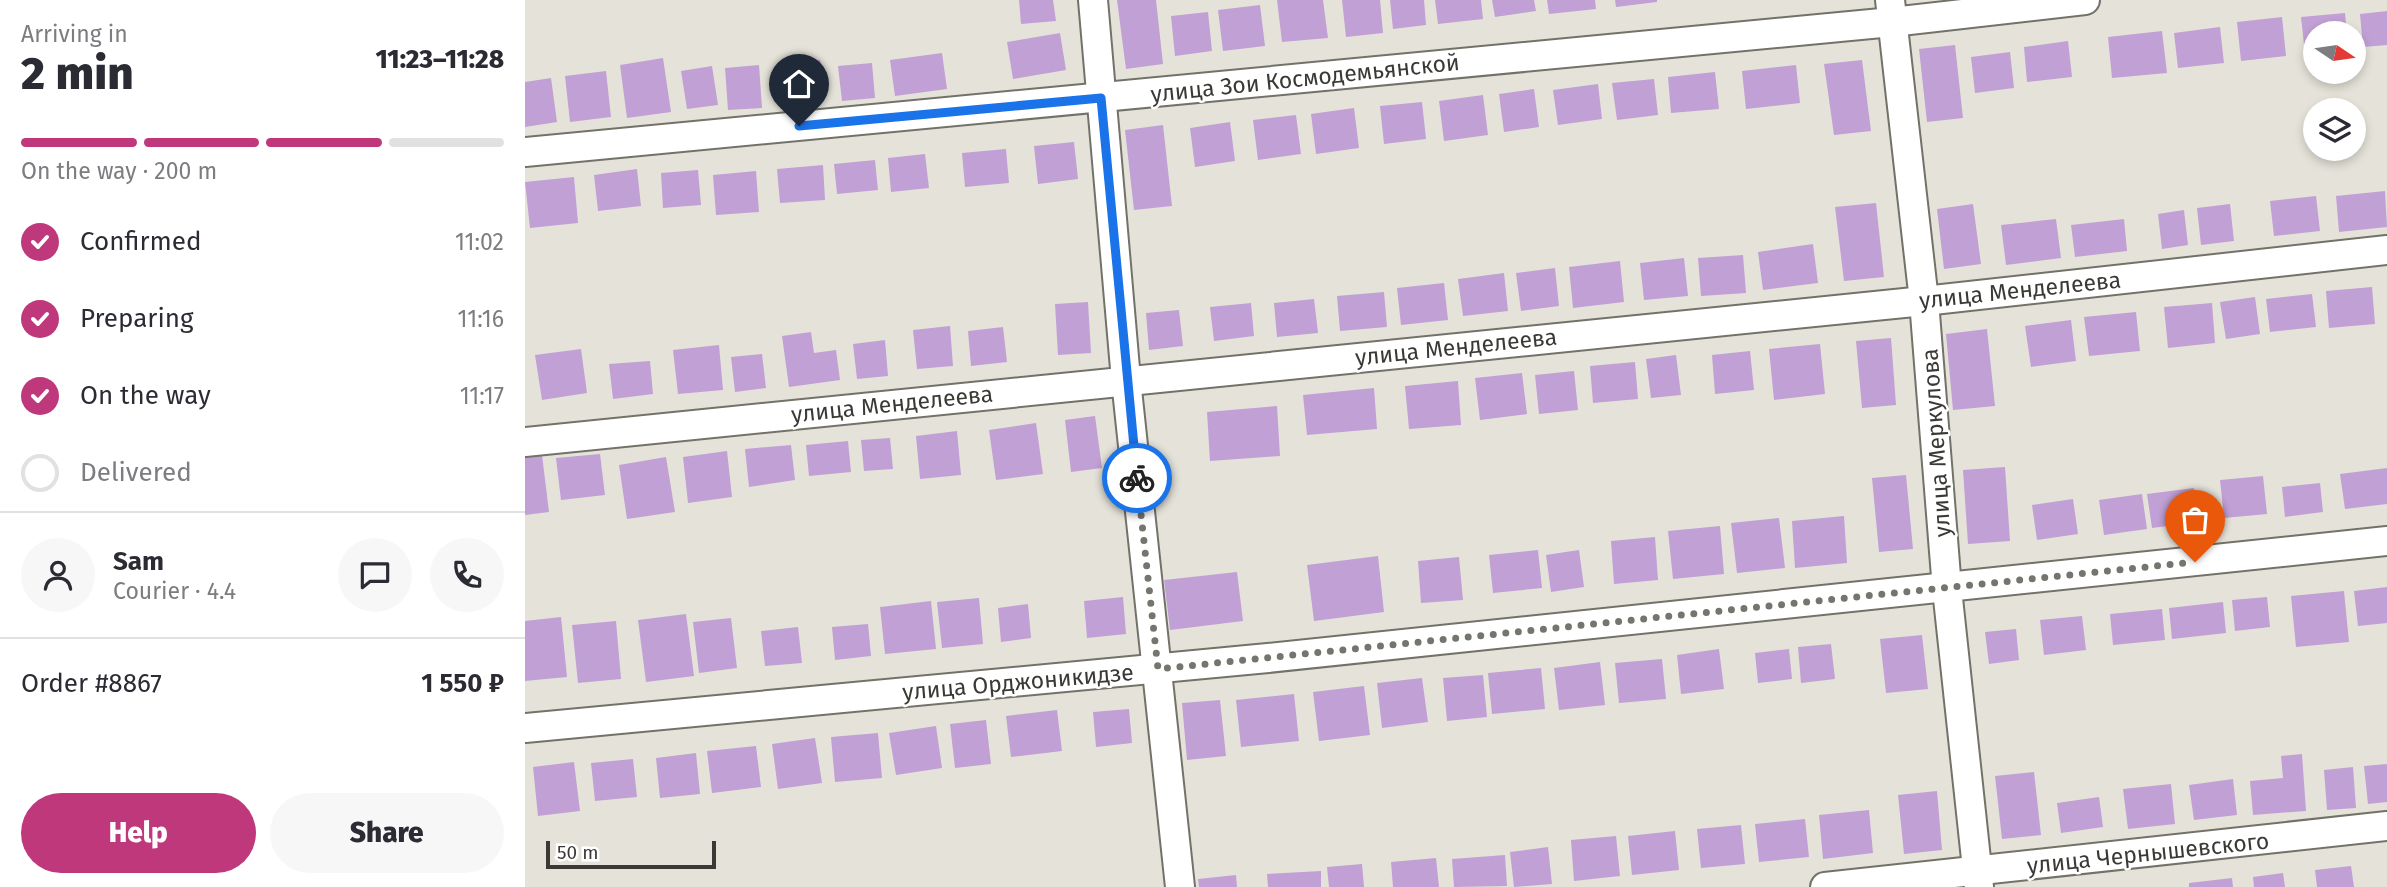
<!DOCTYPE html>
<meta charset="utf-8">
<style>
body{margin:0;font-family:"Fira Sans",sans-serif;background:#f7f7f7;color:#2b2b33;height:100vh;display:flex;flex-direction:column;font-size:26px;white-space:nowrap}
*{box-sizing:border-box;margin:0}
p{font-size:23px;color:#7c7c81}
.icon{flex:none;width:38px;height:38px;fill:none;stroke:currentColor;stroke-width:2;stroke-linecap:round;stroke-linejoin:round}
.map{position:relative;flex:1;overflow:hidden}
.panel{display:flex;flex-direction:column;background:#fff;width:525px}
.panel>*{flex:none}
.needle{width:46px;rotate:103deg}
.fabs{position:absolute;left:1778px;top:21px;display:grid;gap:14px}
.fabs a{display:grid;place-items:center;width:63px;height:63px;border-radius:50%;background:#fff;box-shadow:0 4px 10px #0003;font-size:35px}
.scale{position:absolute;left:21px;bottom:18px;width:170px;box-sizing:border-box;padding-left:7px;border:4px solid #3a3935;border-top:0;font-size:19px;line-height:24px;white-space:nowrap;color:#3a3935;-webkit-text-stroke:5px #fff;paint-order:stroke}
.pin{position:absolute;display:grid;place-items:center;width:60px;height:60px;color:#fff;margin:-72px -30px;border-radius:50% 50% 50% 0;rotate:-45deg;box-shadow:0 0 7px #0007}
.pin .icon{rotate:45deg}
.courier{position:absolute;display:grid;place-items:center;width:70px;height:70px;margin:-35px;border:5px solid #1a73e8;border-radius:50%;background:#fff;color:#222;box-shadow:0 2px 9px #0007}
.summary em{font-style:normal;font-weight:800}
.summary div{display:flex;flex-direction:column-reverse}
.summary{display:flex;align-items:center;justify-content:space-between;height:119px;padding:0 21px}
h1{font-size:46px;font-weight:800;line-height:52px}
.bar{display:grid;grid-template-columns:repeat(4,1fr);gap:10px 7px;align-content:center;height:84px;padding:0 21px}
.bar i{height:9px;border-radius:5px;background:#e1e1e2}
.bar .active{background:#be387b}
.bar p{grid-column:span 4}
.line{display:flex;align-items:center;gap:18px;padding:0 21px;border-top:2px solid #e1e1e2}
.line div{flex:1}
.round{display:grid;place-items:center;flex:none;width:74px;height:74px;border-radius:37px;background:#f7f7f7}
ol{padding:0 21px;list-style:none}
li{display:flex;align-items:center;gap:21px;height:77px}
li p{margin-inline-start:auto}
li .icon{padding:7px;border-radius:50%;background:#be387b;color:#fff;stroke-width:4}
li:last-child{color:#7c7c81}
li i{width:38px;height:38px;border:4px solid #e1e1e2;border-radius:50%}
.action{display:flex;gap:14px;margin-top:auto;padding:14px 21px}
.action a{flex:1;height:80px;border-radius:42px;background:#be387b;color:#fff;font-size:28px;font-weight:800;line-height:80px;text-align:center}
.action a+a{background:#f7f7f7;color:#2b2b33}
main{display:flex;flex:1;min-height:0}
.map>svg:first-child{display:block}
.building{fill:#c1a0d5}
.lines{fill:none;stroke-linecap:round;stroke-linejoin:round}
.minor-casing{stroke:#737269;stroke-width:32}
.minor{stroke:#fff;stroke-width:28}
.done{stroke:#76746e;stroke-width:7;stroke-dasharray:0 12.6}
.route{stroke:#1a73e8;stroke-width:9}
.labels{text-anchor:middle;stroke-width:5;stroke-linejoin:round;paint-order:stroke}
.street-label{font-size:23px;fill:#3a3935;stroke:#fff}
</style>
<main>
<section class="panel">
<div class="summary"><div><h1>2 min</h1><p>Arriving in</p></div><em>11:23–11:28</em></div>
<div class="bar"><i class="active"></i><i class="active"></i><i class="active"></i><i></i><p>On the way · 200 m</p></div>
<ol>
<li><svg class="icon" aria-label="check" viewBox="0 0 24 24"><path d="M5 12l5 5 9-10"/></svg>Confirmed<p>11:02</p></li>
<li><svg class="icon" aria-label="check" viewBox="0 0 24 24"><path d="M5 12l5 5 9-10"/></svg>Preparing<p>11:16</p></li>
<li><svg class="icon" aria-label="check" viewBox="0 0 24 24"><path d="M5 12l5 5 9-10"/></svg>On the way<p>11:17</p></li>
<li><i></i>Delivered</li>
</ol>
<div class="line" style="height:126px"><a class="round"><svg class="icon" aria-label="person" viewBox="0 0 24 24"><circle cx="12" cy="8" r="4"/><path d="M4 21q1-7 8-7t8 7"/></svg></a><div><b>Sam</b><p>Courier · 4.4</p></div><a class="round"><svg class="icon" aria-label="chat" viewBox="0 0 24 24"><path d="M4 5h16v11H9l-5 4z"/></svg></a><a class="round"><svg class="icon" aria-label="phone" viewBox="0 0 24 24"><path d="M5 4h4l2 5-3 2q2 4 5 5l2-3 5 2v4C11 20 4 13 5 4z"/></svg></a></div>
<div class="line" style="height:91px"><div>Order #8867</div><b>1 550 ₽</b></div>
<div class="action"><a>Help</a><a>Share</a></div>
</section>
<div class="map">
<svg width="1862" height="887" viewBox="0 0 1862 887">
<rect width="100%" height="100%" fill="#e5e3d9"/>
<g class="building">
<path d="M494,0H528L531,21L496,24Z"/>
<path d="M592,0H631L638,64L601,69Z"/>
<path d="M752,0H798L803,38L757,42Z"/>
<path d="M817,0H855L858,33L821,37Z"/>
<path d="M865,0H899L901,25L868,29Z"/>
<path d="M910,0H956L958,19L913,24Z"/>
<path d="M967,0H1009L1011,11L970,17Z"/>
<path d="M1022,0H1070L1071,9L1024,14Z"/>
<path d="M1090,0H1132V2L1091,7Z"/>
<path d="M735,5L740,46L698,51L693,10Z"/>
<path d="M1862,11V45L1838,47L1835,14Z"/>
<path d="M683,12L687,51L650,56L646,16Z"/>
<path d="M1820,13L1822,33H1790V53L1780,54L1776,17Z"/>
<path d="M1757,17L1761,56L1716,61L1712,22Z"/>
<path d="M1695,27L1699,63L1653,68L1649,33Z"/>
<path d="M1637,31L1642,73L1587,78L1583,37Z"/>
<path d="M535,33L541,70L488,79L482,42Z"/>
<path d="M1543,41L1547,77L1502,82L1499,47Z"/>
<path d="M1430,45L1438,118L1402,122L1394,49Z"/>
<path d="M1485,52L1489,88L1450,93L1446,57Z"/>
<path d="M417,53L422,89L370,96L365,60Z"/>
<path d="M138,58L146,112L102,118L95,65Z"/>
<path d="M295,60L299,98L257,103L253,64Z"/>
<path d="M1337,60L1346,131L1309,135L1299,64Z"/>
<path d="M347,63L350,98L317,101L313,66Z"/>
<path d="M234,65L237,108L203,110L200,68Z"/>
<path d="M1271,65L1275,103L1221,109L1217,71Z"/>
<path d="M187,66L193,105L162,109L156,71Z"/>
<path d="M81,71L86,117L45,122L40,76Z"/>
<path d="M1190,72L1194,109L1146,113L1143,77Z"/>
<path d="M26,78L32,122L0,127V82Z"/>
<path d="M1129,79L1133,115L1092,120L1087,83Z"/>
<path d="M1073,84L1077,119L1033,125L1028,90Z"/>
<path d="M1009,89L1014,127L979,132L974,94Z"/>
<path d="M958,95L963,135L919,141L914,101Z"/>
<path d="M897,102L901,139L859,144L855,106Z"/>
<path d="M829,108L834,148L791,154L786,114Z"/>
<path d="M771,115L776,154L733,160L728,120Z"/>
<path d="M705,122L710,161L670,167L665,128Z"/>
<path d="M638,125L647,206L609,210L600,130Z"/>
<path d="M549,142L553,179L513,184L509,146Z"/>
<path d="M481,149L484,183L440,187L437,153Z"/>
<path d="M400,154L404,188L366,192L363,158Z"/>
<path d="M350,160L353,190L312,194L309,164Z"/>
<path d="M298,165L300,200L255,203L252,169Z"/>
<path d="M112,169L116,206L73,211L69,175Z"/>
<path d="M173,170L176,205L138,208L136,173Z"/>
<path d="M231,171L234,212L191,215L188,175Z"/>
<path d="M49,177L53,223L5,228L0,182Z"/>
<path d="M1860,191L1862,227L1814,232L1811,196Z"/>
<path d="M1791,196L1795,231L1749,236L1745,201Z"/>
<path d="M1351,203L1359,277L1319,281L1310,207Z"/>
<path d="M1448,204L1456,264L1419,269L1412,209Z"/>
<path d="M1705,204L1709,241L1676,245L1672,208Z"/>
<path d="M1659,210L1663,245L1637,249L1633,214Z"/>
<path d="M1531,219L1536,258L1481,265L1476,225Z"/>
<path d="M1599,219L1602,251L1550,257L1546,225Z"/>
<path d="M1288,244L1293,283L1238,290L1233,252Z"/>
<path d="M1218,255L1221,293L1176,296L1173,258Z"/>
<path d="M1159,258L1163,296L1119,300L1115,263Z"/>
<path d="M1095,261L1099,302L1048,308L1044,267Z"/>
<path d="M1030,268L1034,306L996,311L991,273Z"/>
<path d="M979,273L983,311L938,316L933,279Z"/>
<path d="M919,283L923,320L876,325L872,288Z"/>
<path d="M1847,287L1850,324L1804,328L1801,291Z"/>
<path d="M859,292L862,327L815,331L812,296Z"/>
<path d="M1787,294L1791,327L1745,332L1741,299Z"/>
<path d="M1730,297L1735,334L1701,339L1695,302Z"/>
<path d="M789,299L793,333L752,337L749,303Z"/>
<path d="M563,302L566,353L533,355L530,304Z"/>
<path d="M726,303L729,336L689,341L685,307Z"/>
<path d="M1687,303L1690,343L1643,348L1639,307Z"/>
<path d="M654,310L658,346L624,350L621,313Z"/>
<path d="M1611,312L1615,351L1564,356L1559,317Z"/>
<path d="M1546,320L1551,361L1506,367L1500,326Z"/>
<path d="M425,326L428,366L392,369L388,330Z"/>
<path d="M478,327L482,362L446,366L443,331Z"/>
<path d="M1462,329L1470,406L1428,410L1421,334Z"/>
<path d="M286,332L289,353L311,350L315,380L264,387L257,336Z"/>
<path d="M1366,338L1371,405L1337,408L1331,341Z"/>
<path d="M360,340L363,376L332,379L328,344Z"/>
<path d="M1295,344L1300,394L1249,400L1244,349Z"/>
<path d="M194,345L198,390L153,394L148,350Z"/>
<path d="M56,349L62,393L17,400L10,355Z"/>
<path d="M1225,351L1229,390L1190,394L1187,355Z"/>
<path d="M237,354L241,388L210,392L206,357Z"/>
<path d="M1151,355L1156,395L1126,398L1121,359Z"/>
<path d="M125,361L128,394L88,399L84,364Z"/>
<path d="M1110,362L1113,399L1068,403L1065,366Z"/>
<path d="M1049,371L1053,410L1014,414L1010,375Z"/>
<path d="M997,373L1002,414L955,420L950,378Z"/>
<path d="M933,381L936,425L884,429L880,386Z"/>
<path d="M849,388L852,429L782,435L778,395Z"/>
<path d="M752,406L755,456L685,461L682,412Z"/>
<path d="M570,416L577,468L546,472L540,420Z"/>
<path d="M511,423L518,474L471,480L464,430Z"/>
<path d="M432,431L436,475L395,479L391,436Z"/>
<path d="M365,438L368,469L339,471L336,440Z"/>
<path d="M323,441L326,472L284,476L281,445Z"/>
<path d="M266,445L270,480L224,487L220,449Z"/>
<path d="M202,451L207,497L163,503L158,457Z"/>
<path d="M75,454L80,495L36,500L31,458Z"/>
<path d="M17,455L24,512L0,515V457Z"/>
<path d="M141,457L150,512L102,519L94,465Z"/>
<path d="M1480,467L1485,541L1443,544L1438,470Z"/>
<path d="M1862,468V504L1820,509L1815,474Z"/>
<path d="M1381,475L1388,549L1354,552L1347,478Z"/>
<path d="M1738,476L1742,514L1699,518L1695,480Z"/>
<path d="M1795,483L1798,512L1760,517L1757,487Z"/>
<path d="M1669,488L1674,522L1627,528L1622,494Z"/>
<path d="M1617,494L1622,529L1579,535L1574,500Z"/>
<path d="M1548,499L1553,534L1512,540L1507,505Z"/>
<path d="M1319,516L1322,563L1270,568L1267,521Z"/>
<path d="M1254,518L1260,568L1212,573L1206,523Z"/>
<path d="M1195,526L1199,574L1148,579L1143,531Z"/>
<path d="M1130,537L1133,580L1089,584L1086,541Z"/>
<path d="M1013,550L1017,588L968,593L964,555Z"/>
<path d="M1054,550L1059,587L1026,592L1021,555Z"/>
<path d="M853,556L859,612L789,621L782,565Z"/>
<path d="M934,557L938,600L896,603L893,561Z"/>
<path d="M712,572L718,621L645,630L639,580Z"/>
<path d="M1862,587V623L1833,626L1829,591Z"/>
<path d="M1819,591L1824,642L1771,647L1766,596Z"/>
<path d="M598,597L601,634L562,638L559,601Z"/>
<path d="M1742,597L1745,627L1710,631L1707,600Z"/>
<path d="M454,598L458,644L417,648L412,602Z"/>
<path d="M406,601L411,649L360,654L355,607Z"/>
<path d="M1698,602L1701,633L1647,639L1644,608Z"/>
<path d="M503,604L506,638L476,642L473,608Z"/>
<path d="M1637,609L1640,640L1588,645L1585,614Z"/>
<path d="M161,614L169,676L121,682L113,620Z"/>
<path d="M1557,616L1561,650L1519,655L1515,620Z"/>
<path d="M36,617L42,677L0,681V621Z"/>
<path d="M206,618L212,668L174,673L168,622Z"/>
<path d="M91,621L96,679L53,683L47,625Z"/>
<path d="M343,624L346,656L310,660L307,627Z"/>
<path d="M273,627L277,663L240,666L236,631Z"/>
<path d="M1491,629L1494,660L1464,664L1460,632Z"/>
<path d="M1397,635L1403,689L1361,693L1355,639Z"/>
<path d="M1306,644L1310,679L1276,683L1273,647Z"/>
<path d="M1194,649L1199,689L1156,694L1152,655Z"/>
<path d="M1264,649L1267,679L1233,683L1230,653Z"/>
<path d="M1137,659L1141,699L1094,703L1090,663Z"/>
<path d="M1075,662L1080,705L1034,710L1029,668Z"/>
<path d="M1016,668L1020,709L967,714L963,673Z"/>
<path d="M958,675L962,717L922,721L918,678Z"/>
<path d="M897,678L903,722L857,728L852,683Z"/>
<path d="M839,686L845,735L794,741L788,692Z"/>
<path d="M769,694L774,741L716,747L711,700Z"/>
<path d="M695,700L701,756L662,760L657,703Z"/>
<path d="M604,709L607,743L571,747L568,712Z"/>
<path d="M532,710L537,751L486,757L481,716Z"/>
<path d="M461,720L466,764L430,768L425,724Z"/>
<path d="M411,726L417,768L371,775L364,733Z"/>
<path d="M353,733L357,778L310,782L306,737Z"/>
<path d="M290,738L297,783L253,789L247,744Z"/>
<path d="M231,746L236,787L187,793L182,751Z"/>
<path d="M171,753L175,794L135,798L131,758Z"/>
<path d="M1777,754L1781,811L1728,815L1725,781L1758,778L1756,756Z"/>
<path d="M108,759L112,797L70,801L66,763Z"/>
<path d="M49,762L55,811L13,816L8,767Z"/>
<path d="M1862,764V802L1843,804L1839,766Z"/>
<path d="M1828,767L1831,808L1802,810L1799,770Z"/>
<path d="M1509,772L1516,835L1477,839L1470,776Z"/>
<path d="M1708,779L1712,815L1669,820L1664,785Z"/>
<path d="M1646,784L1650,824L1603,829L1598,789Z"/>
<path d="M1412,791L1417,850L1379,854L1373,795Z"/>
<path d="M1574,797L1578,827L1536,833L1532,803Z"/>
<path d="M1344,810L1348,853L1298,859L1294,815Z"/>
<path d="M1280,819L1284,857L1234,862L1230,824Z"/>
<path d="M1216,825L1220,864L1176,868L1172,829Z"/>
<path d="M1150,831L1154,870L1107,875L1103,836Z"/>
<path d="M1091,836L1095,876L1049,881L1046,840Z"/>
<path d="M1023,847L1027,884L989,887L985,852Z"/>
<path d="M980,855L982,886L929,887L927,859Z"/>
<path d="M911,858L914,887H868L866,862Z"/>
<path d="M837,864L839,887H804L802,867Z"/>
<path d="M1826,866L1829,887H1792L1790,870Z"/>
<path d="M796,871V887H743L742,874Z"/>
<path d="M1758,873L1760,887H1729L1728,877Z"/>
<path d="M711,875L712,887H674L673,879Z"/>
<path d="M1707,878L1708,887H1664V883Z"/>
</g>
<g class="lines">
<g class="minor-casing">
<g id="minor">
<path d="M568,0L601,380L655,887"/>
<path d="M1365,0L1399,301L1422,589L1454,887"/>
<path d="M0,152L1367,22L1560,0"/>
<path d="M0,442L1399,301L1862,250"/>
<path d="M0,728L743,658L1862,541"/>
<path d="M1300,887L1862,826"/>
</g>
</g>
<use href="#minor" class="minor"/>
</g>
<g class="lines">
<path class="done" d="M612,478L633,669L1670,562"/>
<path class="route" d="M274,126L576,98L612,478"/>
</g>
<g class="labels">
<g class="street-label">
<text transform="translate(780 78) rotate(-6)" y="8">улица Зои Космодемьянской</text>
<text transform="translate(1495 290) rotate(-6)" y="8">улица Менделеева</text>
<text transform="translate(931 347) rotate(-6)" y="8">улица Менделеева</text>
<text transform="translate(367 404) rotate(-6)" y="8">улица Менделеева</text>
<text transform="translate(1411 443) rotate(-94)" y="8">улица Меркулова</text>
<text transform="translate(493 682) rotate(-5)" y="8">улица Орджоникидзе</text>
<text transform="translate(1623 853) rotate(-6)" y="8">улица Чернышевского</text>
</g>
</g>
</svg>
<div class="fabs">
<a><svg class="needle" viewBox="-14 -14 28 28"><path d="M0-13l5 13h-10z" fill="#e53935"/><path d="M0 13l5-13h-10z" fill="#7c7c81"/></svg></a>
<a><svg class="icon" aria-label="layers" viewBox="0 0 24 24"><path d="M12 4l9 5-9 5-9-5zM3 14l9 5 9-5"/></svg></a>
</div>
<div class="scale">50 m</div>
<div class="pin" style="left:1670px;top:562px;background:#ea580c"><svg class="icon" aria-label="bag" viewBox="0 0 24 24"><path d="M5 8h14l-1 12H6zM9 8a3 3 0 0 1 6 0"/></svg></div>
<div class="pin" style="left:274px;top:126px;background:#1f2937"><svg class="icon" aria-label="home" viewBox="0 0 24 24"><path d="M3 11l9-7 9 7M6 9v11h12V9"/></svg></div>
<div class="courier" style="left:612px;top:478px"><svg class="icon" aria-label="bike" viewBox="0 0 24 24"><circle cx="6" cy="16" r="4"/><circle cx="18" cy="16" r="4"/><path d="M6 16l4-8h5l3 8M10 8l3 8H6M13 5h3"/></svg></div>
</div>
</main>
